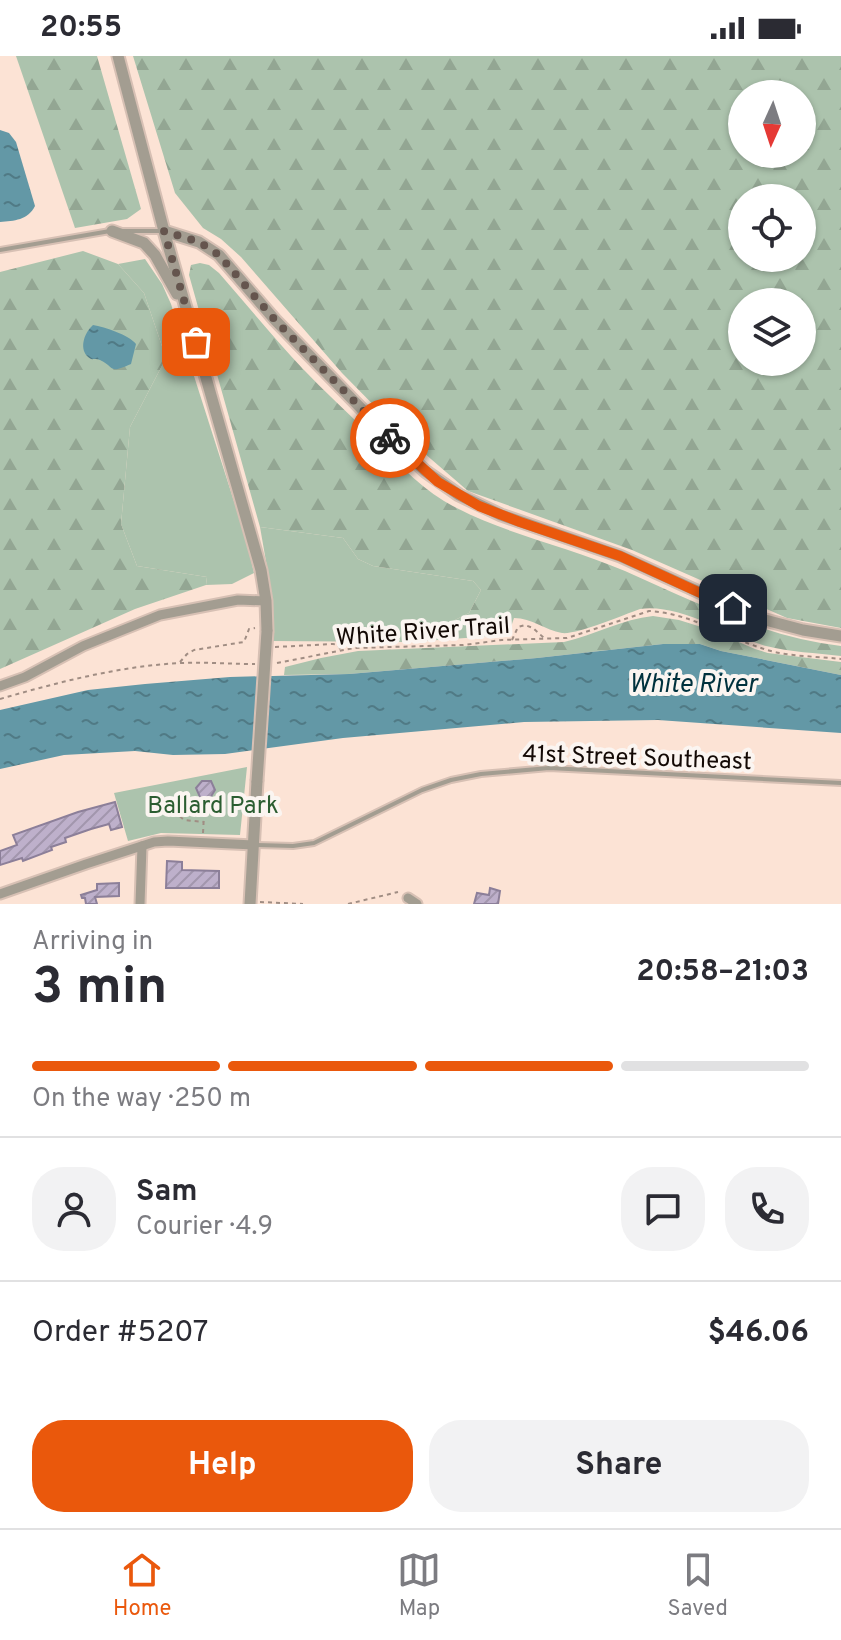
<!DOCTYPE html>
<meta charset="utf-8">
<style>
body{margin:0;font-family:Overpass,sans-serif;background:#f2f2f3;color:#2b2b33;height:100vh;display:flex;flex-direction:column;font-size:30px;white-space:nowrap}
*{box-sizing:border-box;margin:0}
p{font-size:26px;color:#7c7c81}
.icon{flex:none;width:44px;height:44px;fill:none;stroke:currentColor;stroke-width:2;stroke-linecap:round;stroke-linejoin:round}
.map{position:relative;height:848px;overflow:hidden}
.drawer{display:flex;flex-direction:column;background:#fff;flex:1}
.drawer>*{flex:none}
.needle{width:52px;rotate:183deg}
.buttons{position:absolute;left:728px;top:24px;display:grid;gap:16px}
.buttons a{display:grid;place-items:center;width:88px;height:88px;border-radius:50%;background:#fff;box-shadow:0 2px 6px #0004;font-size:40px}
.pin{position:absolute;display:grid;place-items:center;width:68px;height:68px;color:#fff;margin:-34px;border-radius:16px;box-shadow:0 4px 12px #0006}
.courier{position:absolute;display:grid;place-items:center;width:80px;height:80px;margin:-40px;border:6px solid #ea580c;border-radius:50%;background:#fff;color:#222;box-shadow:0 2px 10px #0007}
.overview em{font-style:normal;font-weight:700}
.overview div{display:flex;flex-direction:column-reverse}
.overview{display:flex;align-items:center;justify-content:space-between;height:136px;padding:0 32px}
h1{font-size:52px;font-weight:700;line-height:60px}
.bar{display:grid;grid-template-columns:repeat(4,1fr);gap:12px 8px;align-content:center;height:96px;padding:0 32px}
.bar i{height:10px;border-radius:6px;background:#e1e1e2}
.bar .current{background:#ea580c}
.bar p{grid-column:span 4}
.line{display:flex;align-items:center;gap:20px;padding:0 32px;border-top:2px solid #e1e1e2}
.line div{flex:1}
.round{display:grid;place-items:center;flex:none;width:84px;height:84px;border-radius:32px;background:#f2f2f3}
.button{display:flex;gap:16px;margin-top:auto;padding:16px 32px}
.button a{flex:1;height:92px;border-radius:32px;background:#ea580c;color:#fff;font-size:32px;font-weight:700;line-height:92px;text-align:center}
.button a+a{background:#f2f2f3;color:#2b2b33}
.status{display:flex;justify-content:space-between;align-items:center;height:56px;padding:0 40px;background:#fff;direction:ltr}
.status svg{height:22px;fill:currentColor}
.tabs{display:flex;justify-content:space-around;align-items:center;height:112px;border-top:2px solid #e1e1e2;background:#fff;font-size:22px;color:#7c7c81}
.tabs a{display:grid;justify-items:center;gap:4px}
.tabs .current{color:#ea580c}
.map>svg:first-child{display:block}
.green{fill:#acc3ad}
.forest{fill:url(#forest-firs);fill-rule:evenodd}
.water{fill:url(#water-ripples)}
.building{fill:url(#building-hatch);stroke:#8c7f99;stroke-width:2}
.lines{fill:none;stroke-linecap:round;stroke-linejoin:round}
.service-casing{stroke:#d7c0b4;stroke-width:8}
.minor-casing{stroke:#d7c0b4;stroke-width:13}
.tertiary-casing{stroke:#d7c0b4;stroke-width:15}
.path{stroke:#a08d83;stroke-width:2;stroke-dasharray:4 4;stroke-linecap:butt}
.service{stroke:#a39d91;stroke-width:4}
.minor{stroke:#a39d91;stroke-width:9}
.tertiary{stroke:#a39d91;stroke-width:11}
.tertiary-bridge-casing{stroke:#d7c0b4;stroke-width:15;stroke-linecap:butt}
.tertiary-bridge{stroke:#a39d91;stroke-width:11}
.done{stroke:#65554e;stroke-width:8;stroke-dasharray:0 14.4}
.route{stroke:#ea580c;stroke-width:10}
.labels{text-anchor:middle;stroke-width:8;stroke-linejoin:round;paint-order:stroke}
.street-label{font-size:24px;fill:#130905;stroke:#fbf5f1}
.park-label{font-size:24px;fill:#2b5d31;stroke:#fbf5f1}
.water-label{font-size:26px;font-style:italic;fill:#00313d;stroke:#fbf5f1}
</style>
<div class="status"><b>20:55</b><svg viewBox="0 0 49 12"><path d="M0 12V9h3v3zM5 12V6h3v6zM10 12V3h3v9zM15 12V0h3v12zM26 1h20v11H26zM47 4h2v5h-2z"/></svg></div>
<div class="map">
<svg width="841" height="848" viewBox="0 0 841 848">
<defs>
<pattern id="forest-firs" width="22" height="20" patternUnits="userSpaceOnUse" patternTransform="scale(2)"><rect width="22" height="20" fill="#acc3ad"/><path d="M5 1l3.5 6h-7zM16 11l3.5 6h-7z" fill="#93a693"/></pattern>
<pattern id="water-ripples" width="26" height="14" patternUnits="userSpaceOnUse" patternTransform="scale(2)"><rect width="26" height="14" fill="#6398a6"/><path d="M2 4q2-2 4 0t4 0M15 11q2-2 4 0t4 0" fill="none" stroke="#507a85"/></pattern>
<pattern id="building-hatch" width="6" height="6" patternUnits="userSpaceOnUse" patternTransform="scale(2)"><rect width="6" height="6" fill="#beb0cb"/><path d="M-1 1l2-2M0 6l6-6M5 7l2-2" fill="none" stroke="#a296ad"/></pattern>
</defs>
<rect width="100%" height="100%" fill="#fce3d5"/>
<g class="green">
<path d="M145,203L162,228L171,248L247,486L254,517L232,528L206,529L207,521L137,510L121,468L130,371L166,302L144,237L118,208Z"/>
<path d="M260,471L343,482L358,503L373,510L473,525L481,534L469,557L411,586L271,585V534Z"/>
<path d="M247,711L240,779L161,777L128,785L114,737Z"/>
</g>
<g class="forest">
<path d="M16,0H97L141,153L127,163L75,172Z"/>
<path d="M133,0H841V572L787,562L632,494L468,435L402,378L342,317L241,201L221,183L203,172L175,137ZM802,38V98H742V38ZM802,142V202H742V142ZM802,246V306H742V246Z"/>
<path d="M83,195L118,208L144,237L166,302L130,371L121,468L137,510L207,521L206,529L135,553L0,613V216Z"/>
<path d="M200,207L209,209L219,217C247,249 274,282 303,313C324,335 346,355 368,377C392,401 415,427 444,445C501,478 565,489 625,515C695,546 764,581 841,590V600C816,597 790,596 766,590C729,579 678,547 640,553C623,559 576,579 562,577C545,574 532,562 514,562L509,577L506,579L411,586L469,557L481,534L473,525L373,510L358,503L343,482L260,471L189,219L191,209Z"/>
<path d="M653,560L679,564L711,574L755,593L768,597L841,606V619L721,595L700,588H663L537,602L349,618L284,619L285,611L321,602L358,595L564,586C594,579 623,563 653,560Z"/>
</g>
<g class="water">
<path d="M0,74L9,77L16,86L35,150C28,164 14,165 0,166Z"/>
<path d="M93,269C105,271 129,279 136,288L131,308C108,318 116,312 100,304C92,301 93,306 87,300C79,291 85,276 93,269Z"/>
<path d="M663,588H700L721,595L841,619V677L658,664L524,666L343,682L225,698L173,699L135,695L64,699L0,713V654L88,634L145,628L230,621L349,618L537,602Z"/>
</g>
<g class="building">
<path d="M202,725H211L215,734L210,742L200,741L196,732Z"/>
<path d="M115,746L122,771L111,774L109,768L91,773L65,782L66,786L51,791L52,794L23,805L22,802L0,809V795L17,789L13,779L78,756Z"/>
<path d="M167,805L182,806V814L219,815V832H166Z"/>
<path d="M119,827V840L95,841L97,848H86L85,842H82L81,839L97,834V828Z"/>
<path d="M490,832L500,835L498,848H474L477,837L489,839Z"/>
</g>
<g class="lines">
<g class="service-casing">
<g id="service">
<path d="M123,175H162"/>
<path d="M0,194L110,175"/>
<path d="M257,789L293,790L314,787L422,734L451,724L481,718L549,712L841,727"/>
</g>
</g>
<g class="minor-casing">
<g id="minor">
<path d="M0,630L25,621L83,590L160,559L238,544L266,545"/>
<path d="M0,838L86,808L154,786L168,785L254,789"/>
<path d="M408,842L417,848"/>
<path d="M140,848L142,790"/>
</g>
</g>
<g class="tertiary-casing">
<g id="tertiary">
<path d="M118,0L164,175L261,514L266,545L267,575"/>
<path d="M112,175L144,187L155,199L177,238"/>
<path d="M164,175L199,186L219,199L275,264L386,378L425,415L459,439L501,459L620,500L754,561L803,574L841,580"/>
<path d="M250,848L257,725"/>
</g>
</g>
<g class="path">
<path d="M512,584L518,571L525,569L533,572L544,582"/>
<path d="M275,591L333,588L338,589L341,594"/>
<path d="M180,606L187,598L194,594L244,586L249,573L255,572"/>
<path d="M277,607L354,592L463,589L502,584L567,582L649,555C689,557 724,580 761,592C786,601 815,600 841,603"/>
<path d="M0,643C59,626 120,610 181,607C206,606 230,608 255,608"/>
<path d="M152,752C178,749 167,750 184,764L204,766"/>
<path d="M203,777L205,741"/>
<path d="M260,846L303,848"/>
<path d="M348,848L398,836"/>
</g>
<use href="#service" class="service"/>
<use href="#minor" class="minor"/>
<use href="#tertiary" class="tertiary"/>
<g class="tertiary-bridge-casing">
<path id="tertiary-bridge" d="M257,725L267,575"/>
</g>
<use href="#tertiary-bridge" class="tertiary-bridge"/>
</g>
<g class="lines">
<path class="done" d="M196,286L164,175L199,186L219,199L275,264L390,382"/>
<path class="route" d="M390,382L438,426L479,450L520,466L620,500L733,552"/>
</g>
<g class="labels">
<g class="street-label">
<text transform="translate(423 575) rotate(-4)" y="8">White River Trail</text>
<text transform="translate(637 701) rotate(2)" y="8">41st Street Southeast</text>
</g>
<g class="park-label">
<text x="213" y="757">Ballard Park</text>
</g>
<g class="water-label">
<text x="693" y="636">White River</text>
</g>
</g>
</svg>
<div class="buttons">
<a><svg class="needle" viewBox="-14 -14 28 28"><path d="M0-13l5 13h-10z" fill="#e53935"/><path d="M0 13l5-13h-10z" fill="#7c7c81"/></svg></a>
<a><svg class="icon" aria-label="locate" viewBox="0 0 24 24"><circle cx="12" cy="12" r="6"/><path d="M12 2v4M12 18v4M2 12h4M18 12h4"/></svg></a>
<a><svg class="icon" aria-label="layers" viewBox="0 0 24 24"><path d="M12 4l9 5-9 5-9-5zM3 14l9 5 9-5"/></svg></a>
</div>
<div class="pin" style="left:196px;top:286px;background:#ea580c"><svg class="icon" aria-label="bag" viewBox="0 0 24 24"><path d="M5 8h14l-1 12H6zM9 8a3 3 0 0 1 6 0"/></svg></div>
<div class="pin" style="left:733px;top:552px;background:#1f2937"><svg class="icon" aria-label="home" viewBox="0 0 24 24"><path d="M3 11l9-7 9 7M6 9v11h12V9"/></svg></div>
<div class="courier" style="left:390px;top:382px"><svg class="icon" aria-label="bike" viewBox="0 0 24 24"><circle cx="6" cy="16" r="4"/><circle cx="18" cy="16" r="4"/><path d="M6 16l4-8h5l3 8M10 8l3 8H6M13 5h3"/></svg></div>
</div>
<section class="drawer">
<div class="overview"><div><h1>3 min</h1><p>Arriving in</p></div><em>20:58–21:03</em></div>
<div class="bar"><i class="current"></i><i class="current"></i><i class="current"></i><i></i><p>On the way · 250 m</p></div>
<div class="line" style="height:144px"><a class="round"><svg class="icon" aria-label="person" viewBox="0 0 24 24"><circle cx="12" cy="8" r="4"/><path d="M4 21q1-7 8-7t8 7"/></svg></a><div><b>Sam</b><p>Courier · 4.9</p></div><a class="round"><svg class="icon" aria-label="chat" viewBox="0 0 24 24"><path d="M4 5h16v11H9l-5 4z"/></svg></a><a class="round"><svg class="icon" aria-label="phone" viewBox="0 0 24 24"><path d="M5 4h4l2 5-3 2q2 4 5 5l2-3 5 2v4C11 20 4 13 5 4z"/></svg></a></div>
<div class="line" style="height:104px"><div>Order #5207</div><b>$46.06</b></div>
<div class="button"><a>Help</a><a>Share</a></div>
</section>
<nav class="tabs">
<a class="current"><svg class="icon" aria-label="home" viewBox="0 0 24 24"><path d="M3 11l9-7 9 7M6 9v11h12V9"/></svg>Home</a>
<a><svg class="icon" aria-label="map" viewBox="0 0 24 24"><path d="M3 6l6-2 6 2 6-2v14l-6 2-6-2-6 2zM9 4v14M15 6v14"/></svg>Map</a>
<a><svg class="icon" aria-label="saved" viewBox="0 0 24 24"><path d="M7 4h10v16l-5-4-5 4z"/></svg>Saved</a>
</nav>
